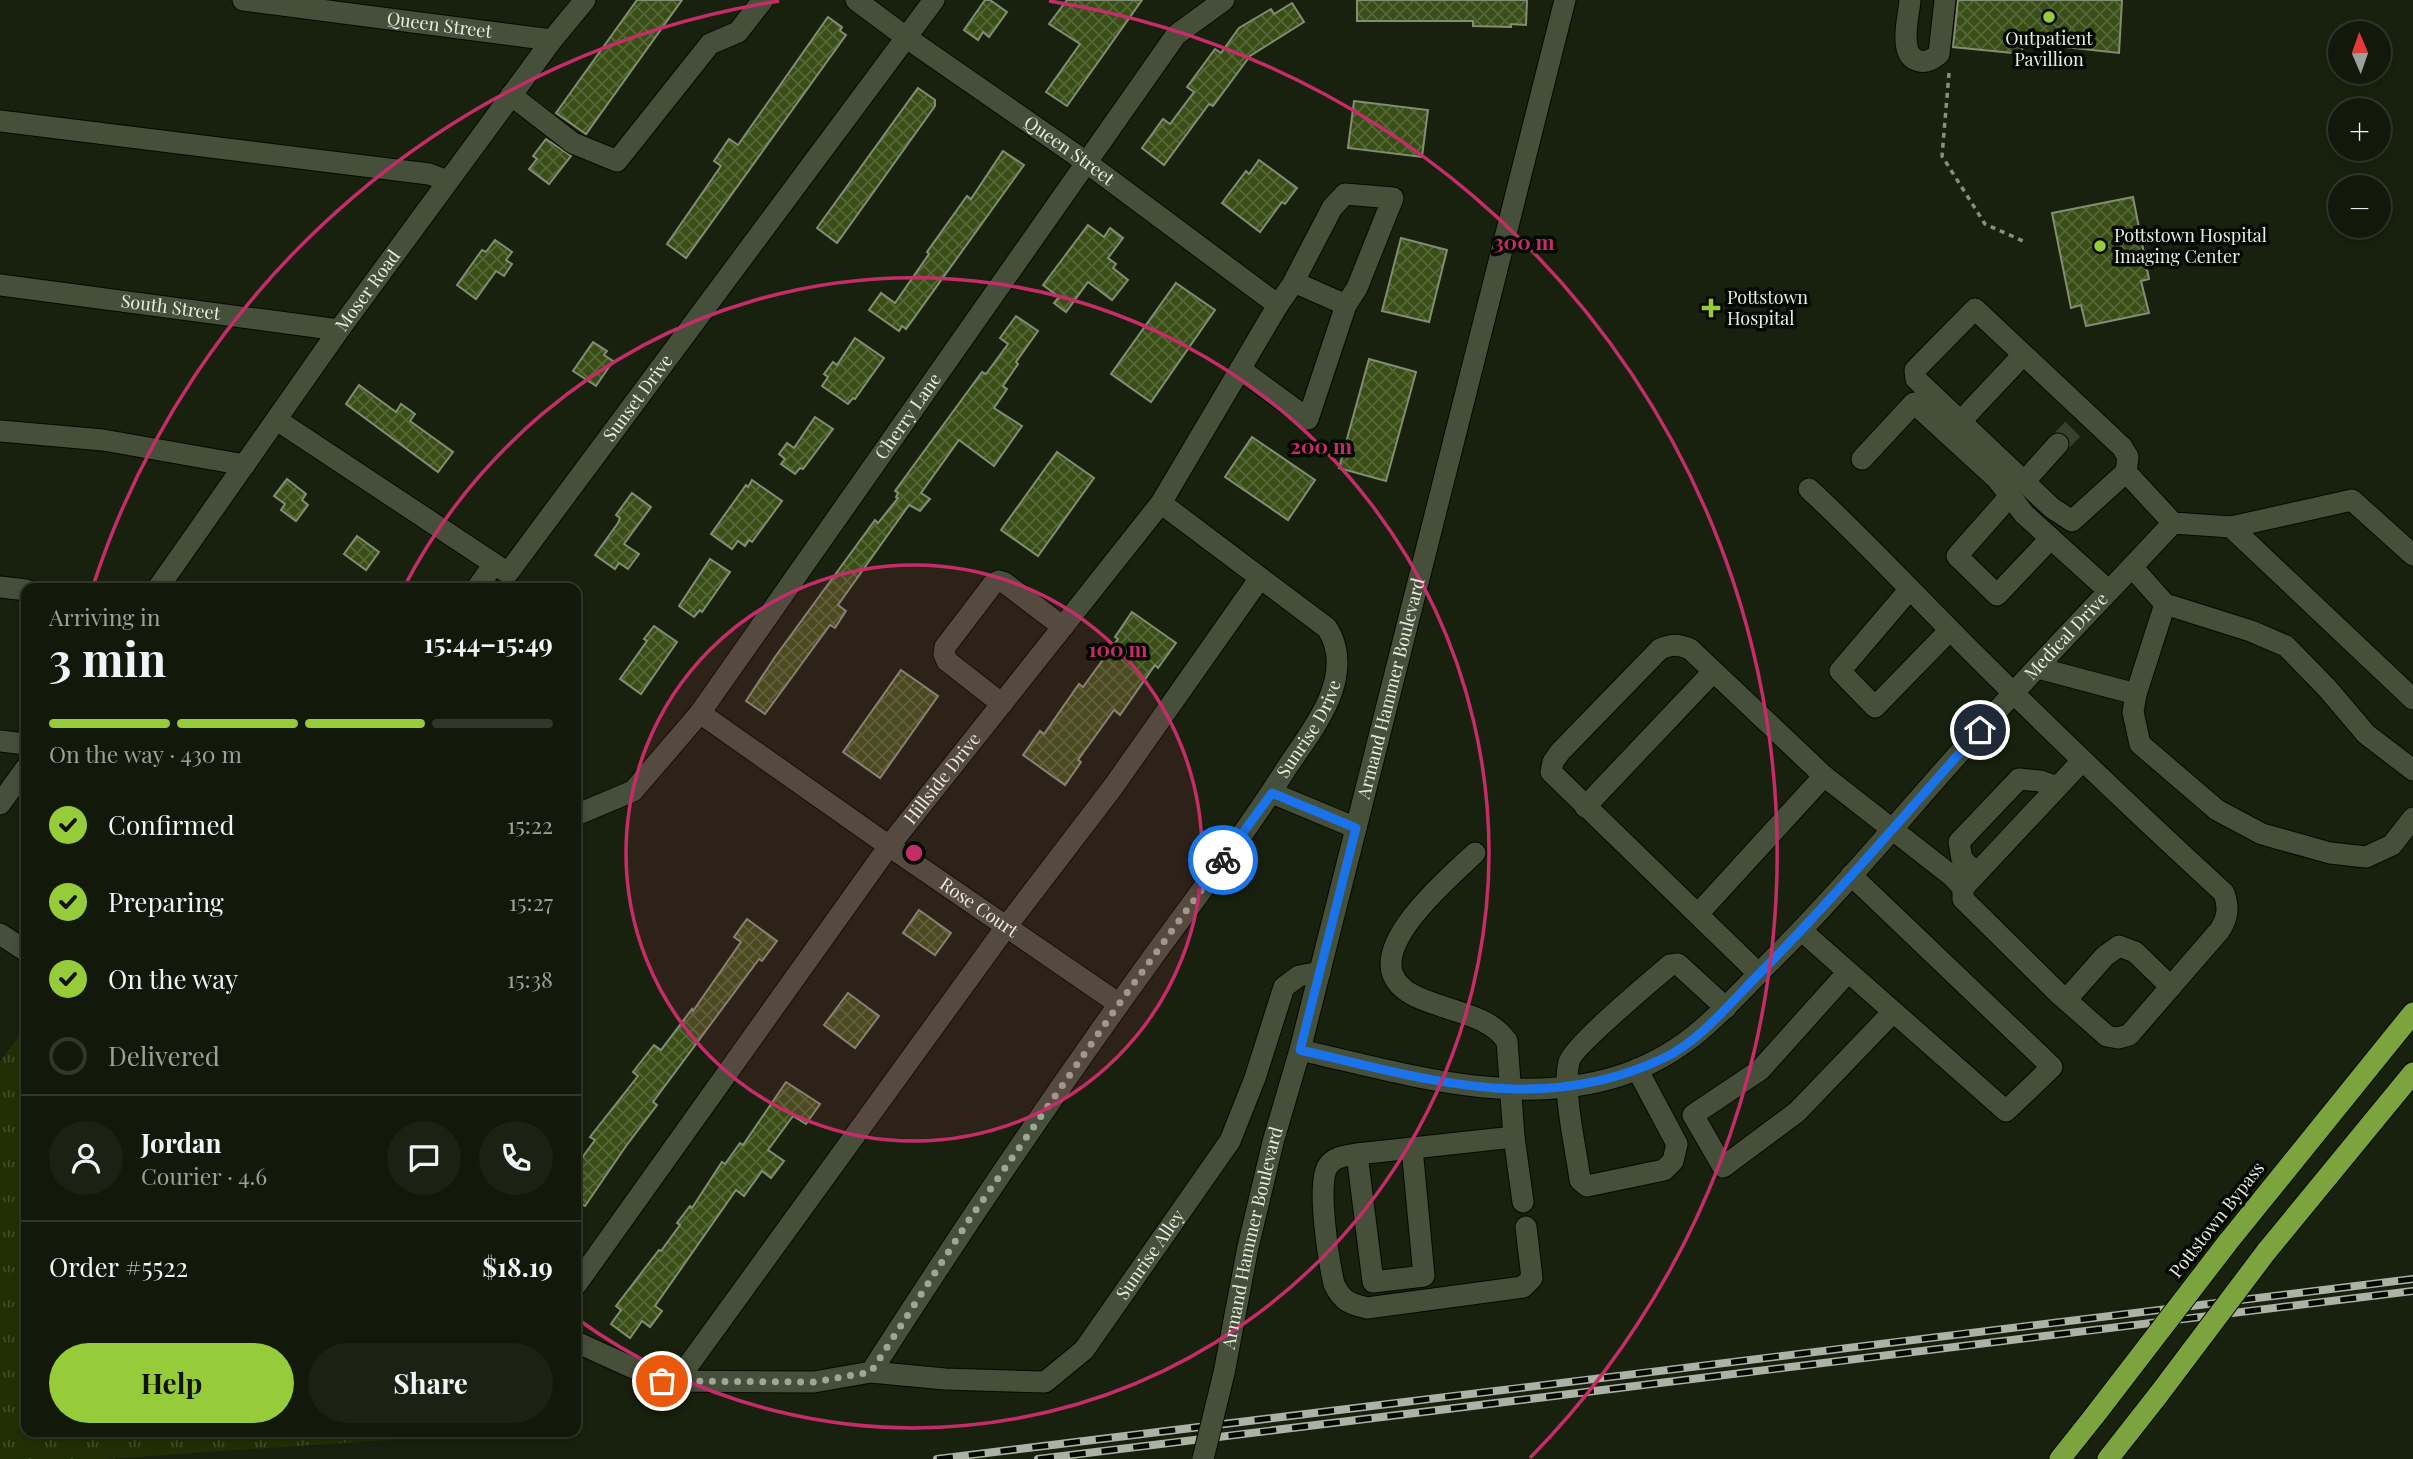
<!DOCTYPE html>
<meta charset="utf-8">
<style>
body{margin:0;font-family:"Playfair Display",serif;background:#1b2213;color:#f1f3f6;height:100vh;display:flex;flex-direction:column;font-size:26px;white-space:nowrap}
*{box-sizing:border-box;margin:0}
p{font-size:23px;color:#9ca09c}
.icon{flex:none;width:38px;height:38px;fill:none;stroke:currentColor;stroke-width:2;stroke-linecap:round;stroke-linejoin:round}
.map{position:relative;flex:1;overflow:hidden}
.sheet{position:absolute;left:21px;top:583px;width:560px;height:854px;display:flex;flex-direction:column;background:#12190a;border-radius:14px;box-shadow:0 4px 10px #0003,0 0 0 2px #31382b}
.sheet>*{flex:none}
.needle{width:46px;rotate:358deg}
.tools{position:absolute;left:2328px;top:21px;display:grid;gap:14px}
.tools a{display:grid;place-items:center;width:63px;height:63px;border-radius:50%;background:#12190a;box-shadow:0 4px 10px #0003,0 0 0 2px #31382b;font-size:35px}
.pin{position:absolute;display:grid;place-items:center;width:60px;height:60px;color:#fff;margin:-30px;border:4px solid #fff;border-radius:50%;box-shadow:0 2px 7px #0007}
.courier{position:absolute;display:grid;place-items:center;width:70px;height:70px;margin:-35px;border:5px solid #1a73e8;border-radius:50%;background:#fff;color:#222;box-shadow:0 2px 9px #0007}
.summary em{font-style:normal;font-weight:700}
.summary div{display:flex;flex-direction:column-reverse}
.summary{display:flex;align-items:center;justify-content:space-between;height:119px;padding:0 28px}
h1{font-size:46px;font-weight:700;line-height:52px}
.bar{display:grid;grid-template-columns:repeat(4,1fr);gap:10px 7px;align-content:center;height:84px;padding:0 28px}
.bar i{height:9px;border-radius:5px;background:#31382b}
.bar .current{background:#96cc39}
.bar p{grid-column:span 4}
.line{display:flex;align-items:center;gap:18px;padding:0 28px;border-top:2px solid #31382b}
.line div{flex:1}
.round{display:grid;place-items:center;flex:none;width:74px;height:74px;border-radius:37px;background:#1b2213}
ol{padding:0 28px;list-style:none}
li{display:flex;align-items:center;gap:21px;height:77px}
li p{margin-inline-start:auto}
li .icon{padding:7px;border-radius:50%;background:#96cc39;color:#111;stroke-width:4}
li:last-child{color:#9ca09c}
li i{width:38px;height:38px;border:4px solid #31382b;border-radius:50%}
.action{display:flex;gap:14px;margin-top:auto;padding:14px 28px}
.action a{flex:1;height:80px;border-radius:42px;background:#96cc39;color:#111;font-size:28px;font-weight:700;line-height:80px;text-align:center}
.action a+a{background:#1b2213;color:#f1f3f6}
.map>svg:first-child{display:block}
.grass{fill:url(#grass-tufts)}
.building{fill:url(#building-cross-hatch);stroke:#818d75;stroke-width:2}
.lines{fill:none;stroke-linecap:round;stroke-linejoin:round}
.minor-tunnel{stroke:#37402d;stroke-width:21;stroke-dasharray:21 10;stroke-linecap:butt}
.minor-casing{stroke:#040a00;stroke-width:23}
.highway-casing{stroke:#040a00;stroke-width:23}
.path{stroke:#888f7f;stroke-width:3.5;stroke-dasharray:5 5;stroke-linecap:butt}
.minor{stroke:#464f3a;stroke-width:21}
.highway{stroke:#7ca43e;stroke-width:21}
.rail-casing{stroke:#acb3a4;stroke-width:8}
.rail{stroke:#060903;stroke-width:5;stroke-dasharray:16;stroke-linecap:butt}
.minor-bridge-casing{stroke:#040a00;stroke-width:23;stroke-linecap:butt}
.highway-bridge-casing{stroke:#040a00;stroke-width:23;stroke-linecap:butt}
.minor-bridge{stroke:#464f3a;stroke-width:21}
.highway-bridge{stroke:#7ca43e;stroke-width:21}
.done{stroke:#9fa696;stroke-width:7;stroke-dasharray:0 12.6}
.route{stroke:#1a73e8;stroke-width:9}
.ring{fill:none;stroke:#c62d68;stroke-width:3.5}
.poi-dot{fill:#96cc39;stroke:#060903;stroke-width:2.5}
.labels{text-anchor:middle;stroke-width:7;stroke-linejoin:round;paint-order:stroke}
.street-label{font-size:18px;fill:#e7ede0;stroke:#060903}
.poi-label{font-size:18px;fill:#e7ede0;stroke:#060903;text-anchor:start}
.centre{fill:#c62d68;stroke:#060903;stroke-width:3.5}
.ring-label{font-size:21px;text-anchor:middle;font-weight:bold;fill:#c62d68;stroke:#060903;stroke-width:7;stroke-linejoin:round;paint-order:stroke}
</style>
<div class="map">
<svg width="2413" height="1459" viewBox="0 0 2413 1459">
<defs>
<pattern id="grass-tufts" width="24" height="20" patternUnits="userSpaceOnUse" patternTransform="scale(1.75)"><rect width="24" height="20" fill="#203004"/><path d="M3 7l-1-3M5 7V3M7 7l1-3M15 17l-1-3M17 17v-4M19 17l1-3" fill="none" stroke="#404e28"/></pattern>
<pattern id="building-cross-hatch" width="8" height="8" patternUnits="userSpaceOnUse" patternTransform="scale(1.75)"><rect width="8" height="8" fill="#394e16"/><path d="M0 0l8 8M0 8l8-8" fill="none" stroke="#566838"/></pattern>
</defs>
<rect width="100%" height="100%" fill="#18210d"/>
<path class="grass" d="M26,1026V1432H437L433,1437L104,1459H0V1062Z"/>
<g class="building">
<path d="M637,0H682L586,134L556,113Z"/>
<path d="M985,0H990L1007,12L989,37L983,32L978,40L964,30Z"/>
<path d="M1067,0H1142L1067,106L1046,92L1080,44L1049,24Z"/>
<path d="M1357,0H1527L1526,25L1511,24V27L1473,26V21H1357Z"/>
<path d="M1958,0H2122L2119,53L2056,46V39L2023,35L2022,54L1953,47Z"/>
<path d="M1292,3L1304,22L1250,56L1213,106L1209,104L1164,165L1142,148L1163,119L1170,124L1194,92L1187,87L1215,49L1221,53L1239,28L1271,9L1274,14Z"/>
<path d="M828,17L842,27L840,31L846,35L686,258L667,244L721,166L714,161L729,139L738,145Z"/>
<path d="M918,88L935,100V106L837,243L817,228Z"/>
<path d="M1354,101L1428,110L1422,157L1348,148Z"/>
<path d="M546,139L571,156L549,184L529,169L537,159L533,156Z"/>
<path d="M1003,151L1024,165L906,329L902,326L899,331L869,310L881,293L895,303L929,254L927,252L967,196L971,199Z"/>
<path d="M1259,160L1297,188L1285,204L1282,202L1260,232L1222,203L1246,171L1249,174Z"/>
<path d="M2133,197L2149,279L2141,281L2149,313L2086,326L2081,305L2071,308L2052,213Z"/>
<path d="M1088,225L1104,237L1110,228L1123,238L1108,258L1116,264L1113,268L1128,280L1112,300L1088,282L1066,312L1054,303L1059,297L1043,285Z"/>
<path d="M1401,238L1447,250L1429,322L1382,311Z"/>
<path d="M495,240L512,252L506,260L512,264L504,276L496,271L476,299L457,285L482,250L486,252Z"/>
<path d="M1176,283L1215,310L1151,402L1111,374Z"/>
<path d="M1016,316L1038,331L1016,362L1018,364L1003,386L1007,389L994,408L1022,426L994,466L959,440L921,493L930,499L920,511L909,505L838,605L846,611L835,628L830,625L765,714L746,701L775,657L875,520L878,523L898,498L896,497L898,493L895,491L982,372L986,374L1008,344L1000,338Z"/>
<path d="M855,338L884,358L855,399L853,398L848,404L822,386L828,377L824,374L833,362L837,365Z"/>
<path d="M593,342L607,351L604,355L613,361L596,386L573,371Z"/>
<path d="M1369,359L1416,372L1386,481L1339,468Z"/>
<path d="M359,385L396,412L401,404L415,414L410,421L453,452L438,472L346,404Z"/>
<path d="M815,417L833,429L803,469L800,468L795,474L781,464L785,459L779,454L787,443L794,448Z"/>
<path d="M1252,437L1315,480L1288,520L1225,477Z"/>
<path d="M1057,452L1094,478L1038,556L1001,530Z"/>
<path d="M287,479L306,494L302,500L308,505L296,521L281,510L285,504L274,496Z"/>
<path d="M752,480L782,501L752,542L749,540L745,546L738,541L732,549L711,534L746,485L748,487Z"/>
<path d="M632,493L651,507L624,544L639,554L628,569L619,563L615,569L595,555L618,523L620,518L616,515Z"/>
<path d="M357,536L379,552L366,570L344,554Z"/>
<path d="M710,559L730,572L702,612L700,610L694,617L679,606Z"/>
<path d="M1132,612L1176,643L1158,668L1155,665L1120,715L1114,710L1078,760L1081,762L1065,785L1023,755L1040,731L1044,734L1079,684L1083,687L1118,639L1115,637Z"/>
<path d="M654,626L677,642L641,694L620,679L647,641L644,639Z"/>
<path d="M901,670L938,696L880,778L843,752Z"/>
<path d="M919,910L951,933L935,955L903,933Z"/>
<path d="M747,919L777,941L762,961L759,959L653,1102L657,1105L626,1146L585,1206L576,1201V1166L595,1140L590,1137L638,1076L633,1072L654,1045L661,1050L692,1009L693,1011L741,942L734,937Z"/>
<path d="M848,993L879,1016L855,1048L824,1025Z"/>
<path d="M786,1082L820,1104L806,1124L793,1116L768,1150L784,1161L771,1178L762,1171L744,1196L736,1190L655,1306L662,1311L650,1327L642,1321L630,1338L611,1324L621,1310L616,1306L659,1250L661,1251L680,1225L677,1223L690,1206L692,1208L722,1162L725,1164L740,1143L743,1145Z"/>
</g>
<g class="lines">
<path class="minor-tunnel" d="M2058,444L2078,424"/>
<g class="minor-casing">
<g id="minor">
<path id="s1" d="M243,0L552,40"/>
<path id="s2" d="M856,0L907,38L1086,162L1278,305"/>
<path d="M1910,0C1909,16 1897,56 1919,61C1927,63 1933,59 1939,54L1945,0"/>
<path d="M511,95L573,143L617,161L710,44L738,32L763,0"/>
<path d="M0,121L429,174L448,181"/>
<path d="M1294,282L1346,305"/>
<path id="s3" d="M0,285L339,330"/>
<path id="s4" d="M277,420L508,573L934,0"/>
<path d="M1960,422L2023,355"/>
<path d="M0,431L103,440L245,465"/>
<path d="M1862,459L1914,403L1997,479L2024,514L2109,591"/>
<path d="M2126,472L2128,457L2122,447L1975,309L1915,370L1916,379L2052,508L2072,521L2126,472L2173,523L2231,527L2413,699"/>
<path d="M2024,482L2058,444"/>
<path d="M2010,496L1957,556L1997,595L2051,538"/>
<path d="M2231,527L2352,500L2413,555"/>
<path d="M2132,567L2165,604L2251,631L2286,646L2327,688L2366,734L2413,770"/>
<path d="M0,587L26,590"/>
<path id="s5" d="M158,588L339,330L552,40L585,0"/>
<path d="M477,588L494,564"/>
<path d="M1910,589L1840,671L1875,707L1950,630"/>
<path d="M2165,604L2136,694L2133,712L2140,744L2217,810L2262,834L2330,853L2366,857L2392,845L2413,818"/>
<path d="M2038,668L2136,694"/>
<path d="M1002,704L947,661L944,654L945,647L993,584L999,581L1005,583L1063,627"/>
<path id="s6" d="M700,713L889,846L1119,1004"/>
<path d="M0,741L26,744"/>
<path d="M1272,793L1356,828"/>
<path d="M0,804L26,768"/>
<path d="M1585,807L1712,673"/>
<path id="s7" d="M576,815L633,791L700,713L1176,35L1224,0"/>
<path d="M1976,873L1962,859L1959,842L2019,779L2040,781L2057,787"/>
<path d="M1963,888L2082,761"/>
<path d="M1698,914L1824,776"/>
<path d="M1802,931L2006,1111L2052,1067L1851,875"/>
<path d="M0,934L26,951"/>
<path d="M1848,972L1760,1070L1693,1115L1723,1167L1797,1112L1893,1012"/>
<path d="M1759,974L1551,772L1553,762L1560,752L1660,649C1672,644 1678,644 1690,649L1824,776L1952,876L1963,888V899L2058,993L2107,1036L2118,1038L2129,1035L2220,930C2228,917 2229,908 2224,893C2137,813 2051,731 1967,647C1914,594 1864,540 1809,489"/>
<path d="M2066,1000L2105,956L2119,946L2135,952L2171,987"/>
<path id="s8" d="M1300,1050C1403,1073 1515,1109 1619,1076C1687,1054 1721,1012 1769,963C1843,890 1909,808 1979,731C2042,660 2109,592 2173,523"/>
<path d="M1637,1069L1677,1144L1673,1161L1664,1170L1587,1186L1580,1180C1576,1148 1562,1091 1569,1062C1572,1047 1654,979 1670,965L1678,964L1726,1008"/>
<path d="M1514,1137L1523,1202"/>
<path d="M1412,1148L1424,1276L1373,1282L1357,1154L1514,1137L1507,1041C1491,1019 1466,1015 1441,1006C1424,1000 1401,994 1393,975C1378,937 1451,876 1475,853"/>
<path d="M1357,1154C1346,1156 1335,1156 1328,1166C1316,1182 1329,1262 1334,1284C1342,1301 1350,1304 1367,1308L1523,1287L1532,1278L1526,1227"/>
<path id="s9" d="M576,1285L889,846L1161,503L1278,305L1292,285L1332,208L1345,194L1393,198L1357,288L1346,305L1308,419L1240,369"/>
<path id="s10" d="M576,1342L662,1381L814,1382L871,1372C960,1233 1053,1095 1150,961C1197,896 1246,833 1288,766C1302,745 1319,723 1329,699C1339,675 1341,649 1327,628L1161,503"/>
<path id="s11" d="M871,1372L945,1379L1045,1382L1084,1350L1230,1141L1255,1078L1284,987L1299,976L1320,972"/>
<path id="s12" d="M1224,1373L1248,1247L1273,1142L1300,1050L1565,0"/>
<path d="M677,1381L1006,927L1113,787L1260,578"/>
</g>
</g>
<g class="highway-casing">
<g id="highway">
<path d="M2228,1242L2413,1013"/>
<path d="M2266,1252L2413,1073"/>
<path d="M2060,1459L2095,1415"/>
<path d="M2108,1459L2159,1394"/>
</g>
</g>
<path class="path" d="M1949,73L1942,156L1985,224L2023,241"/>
<use href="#minor" class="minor"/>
<use href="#highway" class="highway"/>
<g class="rail-casing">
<g id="rail">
<path d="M937,1459L2413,1279"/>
<path d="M1038,1459L2413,1291"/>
</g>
</g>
<use href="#rail" class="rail"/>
<g class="minor-bridge-casing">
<path id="minor-bridge" d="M1203,1459L1224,1373"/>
</g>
<g class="highway-bridge-casing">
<g id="highway-bridge">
<path d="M2159,1394L2266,1252"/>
<path d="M2095,1415L2228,1242"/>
</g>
</g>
<use href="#minor-bridge" class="minor-bridge"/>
<use href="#highway-bridge" class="highway-bridge"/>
</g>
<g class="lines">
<path class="done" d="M662,1381L814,1382L871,1372L969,1220L1119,1004L1223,860"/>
<path class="route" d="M1223,860L1272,793L1356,828L1300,1050C1371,1066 1442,1087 1514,1089C1565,1090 1618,1080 1664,1058C1701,1040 1730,1003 1759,974C1836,896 1907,812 1980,730"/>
</g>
<circle cx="914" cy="853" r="288" fill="#c62d68" fill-opacity=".12"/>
<g class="ring">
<circle cx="914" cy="853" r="288"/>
<path d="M404 587A575 575 0 1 1 576 1318"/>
<path d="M93 586A863 863 0 0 1 779 1M1049 1A863 863 0 0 1 1530 1458"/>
</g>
<g class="poi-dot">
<circle cx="2049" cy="17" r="7"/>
<circle cx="2100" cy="246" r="7"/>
<path d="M1707.5 297.5h7v7h7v7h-7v7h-7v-7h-7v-7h7z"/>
</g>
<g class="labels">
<g class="street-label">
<text dy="6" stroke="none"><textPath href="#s1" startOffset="198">Queen Street</textPath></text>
<text dy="6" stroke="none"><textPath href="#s2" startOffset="261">Queen Street</textPath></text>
<text dy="6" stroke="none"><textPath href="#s5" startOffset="364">Moser Road</textPath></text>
<text dy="6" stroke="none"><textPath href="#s3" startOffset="172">South Street</textPath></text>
<text dy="6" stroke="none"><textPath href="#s4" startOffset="495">Sunset Drive</textPath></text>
<text dy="6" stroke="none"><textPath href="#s7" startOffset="527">Cherry Lane</textPath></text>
<text dy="6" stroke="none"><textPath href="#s8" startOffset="956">Medical Drive</textPath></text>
<text dy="6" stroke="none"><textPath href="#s12" startOffset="705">Armand Hammer Boulevard</textPath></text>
<text dy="6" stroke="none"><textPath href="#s10" startOffset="1083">Sunrise Drive</textPath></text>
<text dy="6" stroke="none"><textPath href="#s9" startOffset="625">Hillside Drive</textPath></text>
<text dy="6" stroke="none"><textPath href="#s6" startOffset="340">Rose Court</textPath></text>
<text transform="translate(2217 1220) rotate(-52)" y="6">Pottstown Bypass</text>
<text dy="6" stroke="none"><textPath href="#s12" startOffset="138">Armand Hammer Boulevard</textPath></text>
<text dy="6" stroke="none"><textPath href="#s11" startOffset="341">Sunrise Alley</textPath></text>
</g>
<g class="poi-label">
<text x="2049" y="45" text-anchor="middle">Outpatient<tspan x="2049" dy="21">Pavillion</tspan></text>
<text x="2114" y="242">Pottstown Hospital<tspan x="2114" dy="21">Imaging Center</tspan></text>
<text x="1727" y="304">Pottstown<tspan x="1727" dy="21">Hospital</tspan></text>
</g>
</g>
<circle cx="914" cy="853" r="10" class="centre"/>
<g class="ring-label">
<text x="1524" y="250">300 m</text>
<text x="1321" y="454">200 m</text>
<text x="1118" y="657">100 m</text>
</g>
</svg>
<div class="tools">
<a><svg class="needle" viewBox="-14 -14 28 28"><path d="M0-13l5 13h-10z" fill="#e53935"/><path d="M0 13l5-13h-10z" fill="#9ca09c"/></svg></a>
<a>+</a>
<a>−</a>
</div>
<div class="pin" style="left:662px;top:1381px;background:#ea580c"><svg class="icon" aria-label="bag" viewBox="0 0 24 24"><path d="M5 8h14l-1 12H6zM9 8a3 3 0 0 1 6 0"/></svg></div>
<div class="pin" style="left:1980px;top:730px;background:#1f2937"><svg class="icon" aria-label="home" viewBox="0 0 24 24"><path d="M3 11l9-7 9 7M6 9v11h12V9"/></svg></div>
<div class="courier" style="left:1223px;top:860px"><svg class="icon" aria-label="bike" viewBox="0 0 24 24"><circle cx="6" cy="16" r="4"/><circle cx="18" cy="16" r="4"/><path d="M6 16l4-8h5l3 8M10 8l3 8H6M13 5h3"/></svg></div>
<section class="sheet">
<div class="summary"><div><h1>3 min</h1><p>Arriving in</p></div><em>15:44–15:49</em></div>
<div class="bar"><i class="current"></i><i class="current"></i><i class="current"></i><i></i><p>On the way · 430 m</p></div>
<ol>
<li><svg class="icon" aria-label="check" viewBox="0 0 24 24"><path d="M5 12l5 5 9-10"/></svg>Confirmed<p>15:22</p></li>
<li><svg class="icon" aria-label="check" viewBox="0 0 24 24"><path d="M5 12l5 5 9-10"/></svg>Preparing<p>15:27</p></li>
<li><svg class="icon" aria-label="check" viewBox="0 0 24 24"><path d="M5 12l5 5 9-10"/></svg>On the way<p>15:38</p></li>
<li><i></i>Delivered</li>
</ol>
<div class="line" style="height:126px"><a class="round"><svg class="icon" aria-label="person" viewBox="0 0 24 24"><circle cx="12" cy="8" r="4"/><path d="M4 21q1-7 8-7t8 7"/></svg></a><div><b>Jordan</b><p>Courier · 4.6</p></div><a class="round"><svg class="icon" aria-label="chat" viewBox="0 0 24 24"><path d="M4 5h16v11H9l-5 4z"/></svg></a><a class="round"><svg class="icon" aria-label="phone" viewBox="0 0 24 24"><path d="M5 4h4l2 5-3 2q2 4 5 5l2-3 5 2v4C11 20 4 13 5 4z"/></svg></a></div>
<div class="line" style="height:91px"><div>Order #5522</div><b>$18.19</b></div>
<div class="action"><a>Help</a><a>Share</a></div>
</section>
</div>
